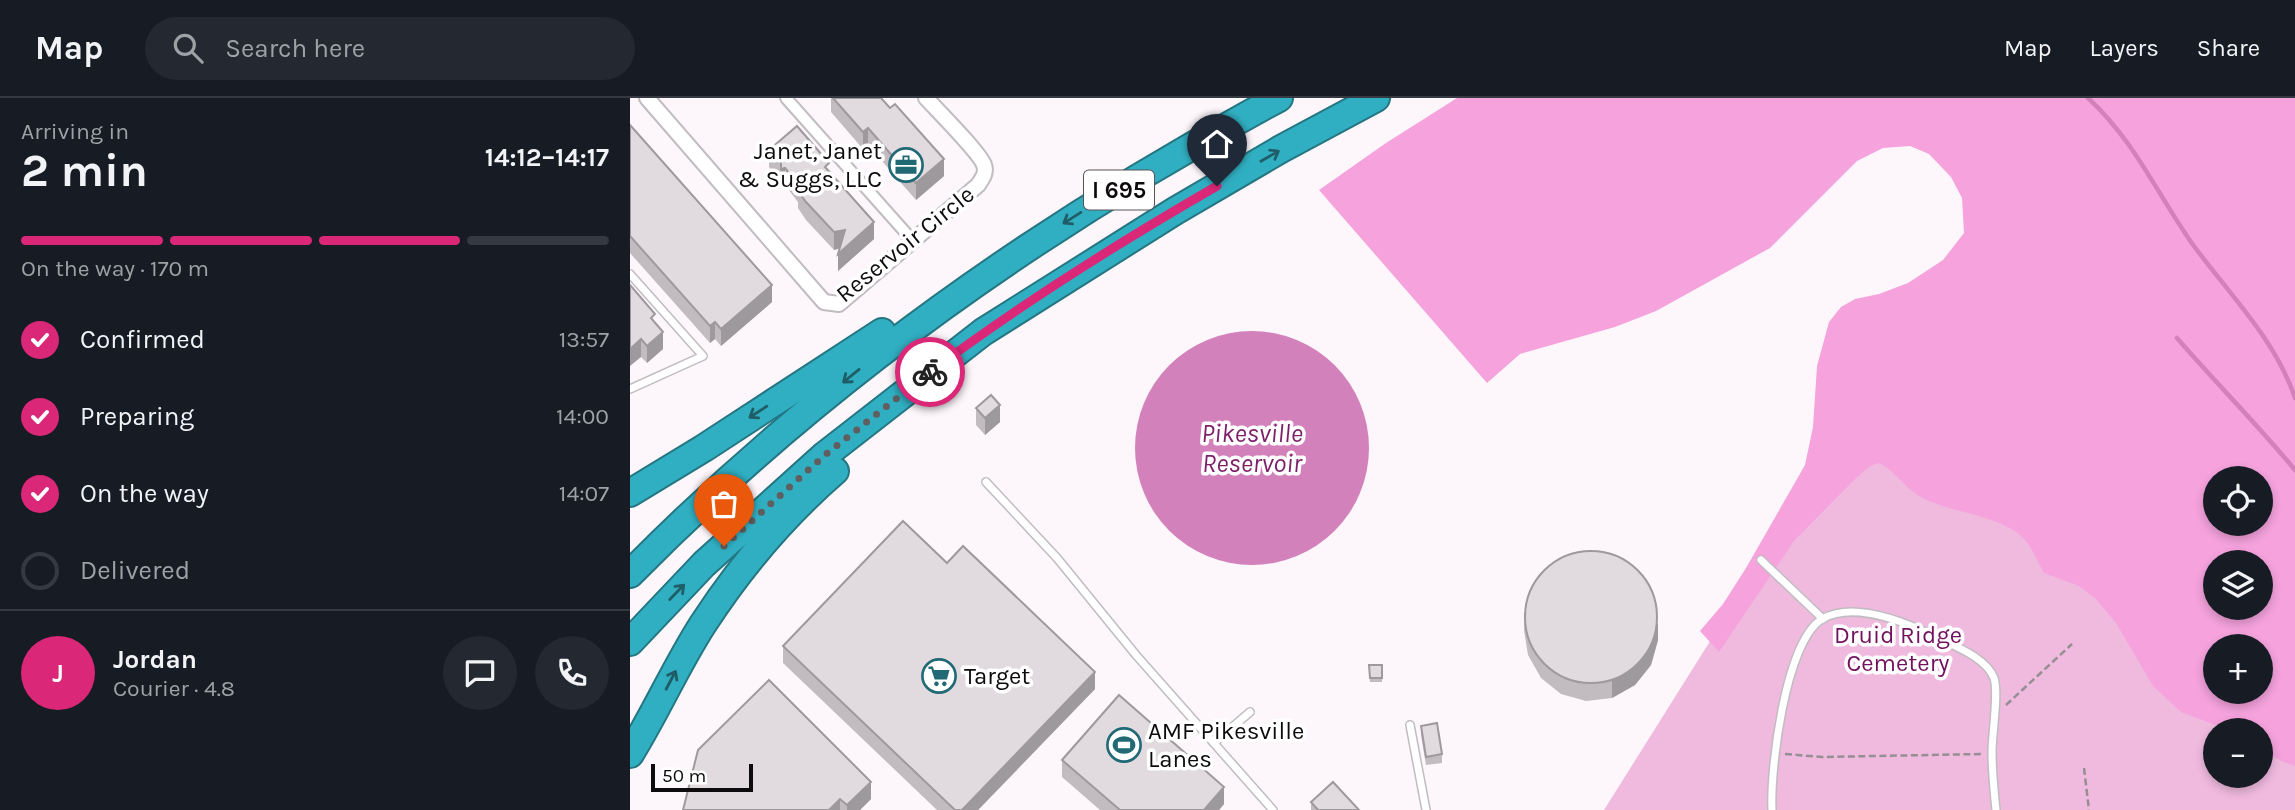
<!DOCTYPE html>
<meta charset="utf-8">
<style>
body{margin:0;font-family:Karla,sans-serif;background:#242831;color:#f1f3f6;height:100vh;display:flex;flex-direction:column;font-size:26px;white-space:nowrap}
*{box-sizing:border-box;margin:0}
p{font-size:23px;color:#9ea1a6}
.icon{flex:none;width:38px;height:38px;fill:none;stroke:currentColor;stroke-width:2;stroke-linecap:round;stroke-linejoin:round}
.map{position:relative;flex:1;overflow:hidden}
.details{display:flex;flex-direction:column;background:#171b24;width:630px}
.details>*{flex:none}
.buttons{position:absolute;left:1573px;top:368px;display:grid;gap:14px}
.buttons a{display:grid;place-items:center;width:70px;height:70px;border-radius:50%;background:#171b24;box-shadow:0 4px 10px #0003;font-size:35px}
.scale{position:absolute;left:21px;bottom:18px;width:102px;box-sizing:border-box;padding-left:7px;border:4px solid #0d0b0c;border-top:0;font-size:19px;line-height:24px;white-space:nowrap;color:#0d0b0c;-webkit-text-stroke:5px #fff;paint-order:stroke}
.pin{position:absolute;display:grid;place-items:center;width:60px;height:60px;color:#fff;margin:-72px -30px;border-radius:50% 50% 50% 0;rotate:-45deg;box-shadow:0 0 7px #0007}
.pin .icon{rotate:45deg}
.courier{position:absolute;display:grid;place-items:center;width:70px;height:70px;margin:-35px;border:5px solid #db2777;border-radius:50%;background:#fff;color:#222;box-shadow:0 2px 9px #0007}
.head em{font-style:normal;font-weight:700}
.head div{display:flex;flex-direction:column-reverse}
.head{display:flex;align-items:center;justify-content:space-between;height:119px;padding:0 21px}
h1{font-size:46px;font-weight:700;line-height:52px}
.bar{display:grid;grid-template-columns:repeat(4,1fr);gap:10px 7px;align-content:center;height:84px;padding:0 21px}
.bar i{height:9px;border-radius:5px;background:#363941}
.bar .on{background:#db2777}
.bar p{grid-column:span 4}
.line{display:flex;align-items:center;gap:18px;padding:0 21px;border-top:2px solid #363941}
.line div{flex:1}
.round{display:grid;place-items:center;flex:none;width:74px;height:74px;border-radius:37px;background:#242831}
ol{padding:0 21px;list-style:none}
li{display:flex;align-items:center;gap:21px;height:77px}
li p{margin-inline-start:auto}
li .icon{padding:7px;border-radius:50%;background:#db2777;color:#fff;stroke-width:4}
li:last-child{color:#9ea1a6}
li i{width:38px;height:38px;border:4px solid #363941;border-radius:50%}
header{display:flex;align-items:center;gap:42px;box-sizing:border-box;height:98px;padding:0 35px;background:#171b24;border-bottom:2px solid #363941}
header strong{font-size:33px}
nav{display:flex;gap:38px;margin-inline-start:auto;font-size:24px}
.search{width:490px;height:63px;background:#242831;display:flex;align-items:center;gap:18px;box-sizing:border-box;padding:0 24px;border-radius:38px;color:#9ea1a6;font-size:26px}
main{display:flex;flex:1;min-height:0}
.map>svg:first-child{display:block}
.green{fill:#f0badf}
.forest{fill:#f5a2dd;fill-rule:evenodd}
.water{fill:#d281bb}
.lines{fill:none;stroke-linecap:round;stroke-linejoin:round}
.stream{stroke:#d281bb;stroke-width:4.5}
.service-casing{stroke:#c1bcc0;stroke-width:10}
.pedestrian-casing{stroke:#c1bcc0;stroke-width:14}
.minor-casing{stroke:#c1bcc0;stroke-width:18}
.motorway-casing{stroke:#247682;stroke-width:30}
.path{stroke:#949092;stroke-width:2.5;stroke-dasharray:7 3.5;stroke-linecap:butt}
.service{stroke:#fff;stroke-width:7}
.pedestrian{stroke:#fff;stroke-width:10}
.minor{stroke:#fff;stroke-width:14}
.motorway{stroke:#31afc2;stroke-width:26}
.wall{fill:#c2bcc0}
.shaded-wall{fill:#9e999c}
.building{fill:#e1dbdf;stroke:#9e999c;stroke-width:2}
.oneway{stroke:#1f5d67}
.done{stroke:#615e60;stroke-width:7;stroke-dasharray:0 12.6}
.route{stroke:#db2777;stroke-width:9}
.labels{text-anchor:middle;stroke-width:7;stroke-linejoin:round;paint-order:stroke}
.shield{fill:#fff;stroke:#565455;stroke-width:2}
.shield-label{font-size:23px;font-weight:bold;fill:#0d0b0c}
.poi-label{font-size:24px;fill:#0d0b0c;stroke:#fff;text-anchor:start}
.street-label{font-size:24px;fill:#0d0b0c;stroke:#fff}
.park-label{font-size:24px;fill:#73115f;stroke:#fff}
.water-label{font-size:26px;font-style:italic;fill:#7d1e68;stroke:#fff}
</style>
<header>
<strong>Map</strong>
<div class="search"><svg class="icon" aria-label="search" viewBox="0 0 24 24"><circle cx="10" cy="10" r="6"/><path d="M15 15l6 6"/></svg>Search here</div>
<nav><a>Map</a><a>Layers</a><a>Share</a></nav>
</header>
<main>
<section class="details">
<div class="head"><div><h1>2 min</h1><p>Arriving in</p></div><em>14:12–14:17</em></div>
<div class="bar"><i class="on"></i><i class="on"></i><i class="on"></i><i></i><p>On the way · 170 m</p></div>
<ol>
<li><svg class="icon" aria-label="check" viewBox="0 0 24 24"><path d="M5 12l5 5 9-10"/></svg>Confirmed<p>13:57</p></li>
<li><svg class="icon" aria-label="check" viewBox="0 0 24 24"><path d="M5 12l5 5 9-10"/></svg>Preparing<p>14:00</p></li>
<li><svg class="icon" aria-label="check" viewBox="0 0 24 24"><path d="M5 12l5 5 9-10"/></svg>On the way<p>14:07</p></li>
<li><i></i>Delivered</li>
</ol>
<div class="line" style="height:126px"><b class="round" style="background:#db2777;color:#fff">J</b><div><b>Jordan</b><p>Courier · 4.8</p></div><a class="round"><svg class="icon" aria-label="chat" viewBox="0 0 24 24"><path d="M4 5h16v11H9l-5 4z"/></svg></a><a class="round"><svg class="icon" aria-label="phone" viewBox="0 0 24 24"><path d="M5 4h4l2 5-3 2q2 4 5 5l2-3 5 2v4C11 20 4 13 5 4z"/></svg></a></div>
</section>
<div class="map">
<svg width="1665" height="712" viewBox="0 0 1665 712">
<rect width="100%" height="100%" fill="#fdf7fb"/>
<path class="green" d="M1249,342L1374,409L1628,632H1586V677H1631V634L1665,656V712H974L1131,462Z"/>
<path class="forest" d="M827,0H1665V668L1651,663L1631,650V632H1599L1551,614L1523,588L1486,525L1466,501L1449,488L1414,475C1408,465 1403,451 1395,442C1374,417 1319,415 1291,399C1275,391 1266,373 1249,365L1240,368L1223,383L1164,443L1089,554L1070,533L1093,506L1116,470L1175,367L1183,329L1187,268L1199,224L1211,209L1225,201L1249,196L1278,185L1313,162L1334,135L1332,100L1321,79L1299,56L1280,48L1253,50L1227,63L1140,150L1026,213L985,229L890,256L857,285L689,92L756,45ZM1586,380H1631V425H1586ZM1586,464H1631V509H1586ZM1586,548H1631V593H1586Z"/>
<circle class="water" cx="622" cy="350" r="117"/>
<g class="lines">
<g class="stream">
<path d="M1458,0C1503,41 1527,95 1561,144C1597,194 1645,240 1665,300"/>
<path d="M1547,240C1586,285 1628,327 1665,372"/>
</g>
<g class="service-casing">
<g id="service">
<path d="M0,176L73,258L0,291"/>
<path d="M356,384L427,460L506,557L643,712"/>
<path d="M1131,462L1193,521"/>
<path d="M780,627L796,712"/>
<path d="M584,645L620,614"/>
<path d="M1142,712C1140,672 1155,544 1192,521C1223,503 1275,524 1304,538C1322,547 1356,559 1364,580C1369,594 1362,636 1362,654C1362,673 1364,693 1366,712"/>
</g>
</g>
<g class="pedestrian-casing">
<path id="pedestrian" d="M156,0L283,143"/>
</g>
<g class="minor-casing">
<path id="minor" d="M17,0L194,204L209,206L348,87C352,81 357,75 354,67C350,55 307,12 296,0"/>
</g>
<g class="motorway-casing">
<g id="motorway">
<path d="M0,395L74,350L252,234"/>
<path d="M0,476C190,283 411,127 649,0"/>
<path d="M0,544L74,466L195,357L353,234L545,113L651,51L746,0"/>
<path d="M0,656C26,614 46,568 73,526C110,469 153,418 205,373"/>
</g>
</g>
<g class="path">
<path d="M1376,607L1442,546"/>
<path d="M1155,656L1192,659L1352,656"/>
<path d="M1454,670L1459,712"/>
</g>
<use href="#service" class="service"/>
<use href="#pedestrian" class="pedestrian"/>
<use href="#minor" class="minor"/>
<use href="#motorway" class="motorway"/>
</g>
<g class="wall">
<path d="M201,0H251L314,78L286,102L238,47L233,51L201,14Z"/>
<path d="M0,27L142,204L91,248L85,241L80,245L0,155Z"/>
<path d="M139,52L199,74L244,141L208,173L209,150L204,152L176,122L168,110V104L155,87L151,88V82L139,69Z"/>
<path d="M0,187L25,225L33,251L17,265L11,259Z"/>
<path d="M346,310L370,324L355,337L346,327Z"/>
<path d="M317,465L465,591L348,712H307L153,565V548Z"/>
<path d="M894,514L1028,542L1021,567L1005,587L982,600L956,603L931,596L911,580L898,557L894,532Z"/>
<path d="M739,567H752V584H740Z"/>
<path d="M791,628L812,656V665L796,667L791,637Z"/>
<path d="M68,652L241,701L230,712H53Z"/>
<path d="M432,662L594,706L589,712H470L432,679Z"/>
<path d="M681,704L729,712H681Z"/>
</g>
<g class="shaded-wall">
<path d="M238,30V47L233,51V34Z"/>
<path d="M314,61V78L286,102V85Z"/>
<path d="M155,70V87L151,88V71Z"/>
<path d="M244,124V141L208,173V156Z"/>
<path d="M215,132V149L204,152V134Z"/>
<path d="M142,187V204L91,248V231Z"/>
<path d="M85,224V241L80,245V228Z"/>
<path d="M33,234V251L17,265V248Z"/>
<path d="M11,241V259L0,268V251Z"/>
<path d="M370,307V324L355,337V320Z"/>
<path d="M1028,525V542L1021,567L1005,587L982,600V582Z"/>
<path d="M465,574V591L348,712H332Z"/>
<path d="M241,684V701L230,712H217V707Z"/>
<path d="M594,689V706L589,712H574Z"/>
<path d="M210,701V712H199Z"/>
</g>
<g class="building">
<path d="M203,0H251L260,10L265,6L314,61L286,85L238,30L233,34Z"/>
<path d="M0,27L142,187L91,231L85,224L80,228L0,138Z"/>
<path d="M167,28L199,65L195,69L244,124L208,156L215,132L204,134L176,104L168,93L171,90L155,70L151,71V65L139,52Z"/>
<path d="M0,187L25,216L21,220L33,234L17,248L11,241L0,251Z"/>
<path d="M361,297L370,307L355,320L346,310Z"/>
<path d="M273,423L317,465L333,448L465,574L332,712H325L153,548Z"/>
<circle cx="961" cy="519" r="66"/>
<path d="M739,567H752V580H740Z"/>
<path d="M139,582L241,684L217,707L210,701L199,712H53L68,652Z"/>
<path d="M489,597L594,689L574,712H490L432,662Z"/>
<path d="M807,625L812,656L796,659L791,628Z"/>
<path d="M703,684L729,712H688L681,704Z"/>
</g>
<defs><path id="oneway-shaft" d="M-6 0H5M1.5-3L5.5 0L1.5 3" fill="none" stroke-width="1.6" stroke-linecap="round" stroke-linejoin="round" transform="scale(1.75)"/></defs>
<g class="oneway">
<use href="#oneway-shaft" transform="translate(640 58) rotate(-30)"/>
<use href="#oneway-shaft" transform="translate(442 120) rotate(148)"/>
<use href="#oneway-shaft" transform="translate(221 278) rotate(141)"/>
<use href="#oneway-shaft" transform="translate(128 314) rotate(147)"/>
<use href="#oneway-shaft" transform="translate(47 494) rotate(-46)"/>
<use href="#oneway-shaft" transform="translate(41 582) rotate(-62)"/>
</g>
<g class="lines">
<path class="done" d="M94,448L195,357L300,274"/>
<path class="route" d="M300,274C391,206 488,145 587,88"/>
</g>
<defs>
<g id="office-ring" transform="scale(1.75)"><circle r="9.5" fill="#fff" stroke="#206975" stroke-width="1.5"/><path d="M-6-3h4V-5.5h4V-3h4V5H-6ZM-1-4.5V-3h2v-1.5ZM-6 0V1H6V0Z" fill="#206975"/></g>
<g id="supermarket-ring" transform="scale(1.75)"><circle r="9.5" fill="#fff" stroke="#206975" stroke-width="1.5"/><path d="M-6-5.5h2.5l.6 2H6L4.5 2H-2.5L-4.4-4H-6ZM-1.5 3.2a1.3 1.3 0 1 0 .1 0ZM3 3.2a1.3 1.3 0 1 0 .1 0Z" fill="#206975"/></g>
<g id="stadium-ring" transform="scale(1.75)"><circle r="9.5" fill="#fff" stroke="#206975" stroke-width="1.5"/><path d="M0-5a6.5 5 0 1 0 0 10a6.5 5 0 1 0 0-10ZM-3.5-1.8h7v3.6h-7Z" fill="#206975"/></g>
</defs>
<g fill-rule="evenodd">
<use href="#office-ring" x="276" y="67"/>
<use href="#supermarket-ring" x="309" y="578"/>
<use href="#stadium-ring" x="494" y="647"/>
</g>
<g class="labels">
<rect class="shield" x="454" y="72.5" width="70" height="39" rx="5"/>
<g class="shield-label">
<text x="489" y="100">I 695</text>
</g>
<g class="poi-label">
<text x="252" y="61" text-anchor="end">Janet, Janet<tspan x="252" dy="28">&amp; Suggs, LLC</tspan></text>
<text x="334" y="586">Target</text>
<text x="518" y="641">AMF Pikesville<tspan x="518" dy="28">Lanes</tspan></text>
</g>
<g class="street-label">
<text transform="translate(275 146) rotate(-39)" y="8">Reservoir Circle</text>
</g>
<g class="park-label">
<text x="1268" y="545">Druid Ridge<tspan x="1268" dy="28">Cemetery</tspan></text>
</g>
<g class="water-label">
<text x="622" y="344">Pikesville<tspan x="622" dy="30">Reservoir</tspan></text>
</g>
</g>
</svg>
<div class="buttons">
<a><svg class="icon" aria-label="locate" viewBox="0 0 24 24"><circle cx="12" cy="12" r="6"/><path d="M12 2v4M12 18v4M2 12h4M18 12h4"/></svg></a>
<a><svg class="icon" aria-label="layers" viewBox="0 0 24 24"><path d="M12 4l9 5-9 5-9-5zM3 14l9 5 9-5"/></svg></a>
<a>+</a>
<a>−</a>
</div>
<div class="scale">50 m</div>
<div class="pin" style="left:94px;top:448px;background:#ea580c"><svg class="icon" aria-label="bag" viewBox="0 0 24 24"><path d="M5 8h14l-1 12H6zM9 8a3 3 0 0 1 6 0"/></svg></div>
<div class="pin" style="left:587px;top:88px;background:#1f2937"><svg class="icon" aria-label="home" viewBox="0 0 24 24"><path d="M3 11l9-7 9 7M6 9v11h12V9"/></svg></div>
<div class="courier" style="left:300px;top:274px"><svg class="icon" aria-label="bike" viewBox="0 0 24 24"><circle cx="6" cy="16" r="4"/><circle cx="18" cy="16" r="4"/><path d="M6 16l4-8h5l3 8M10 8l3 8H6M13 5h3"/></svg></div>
</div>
</main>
